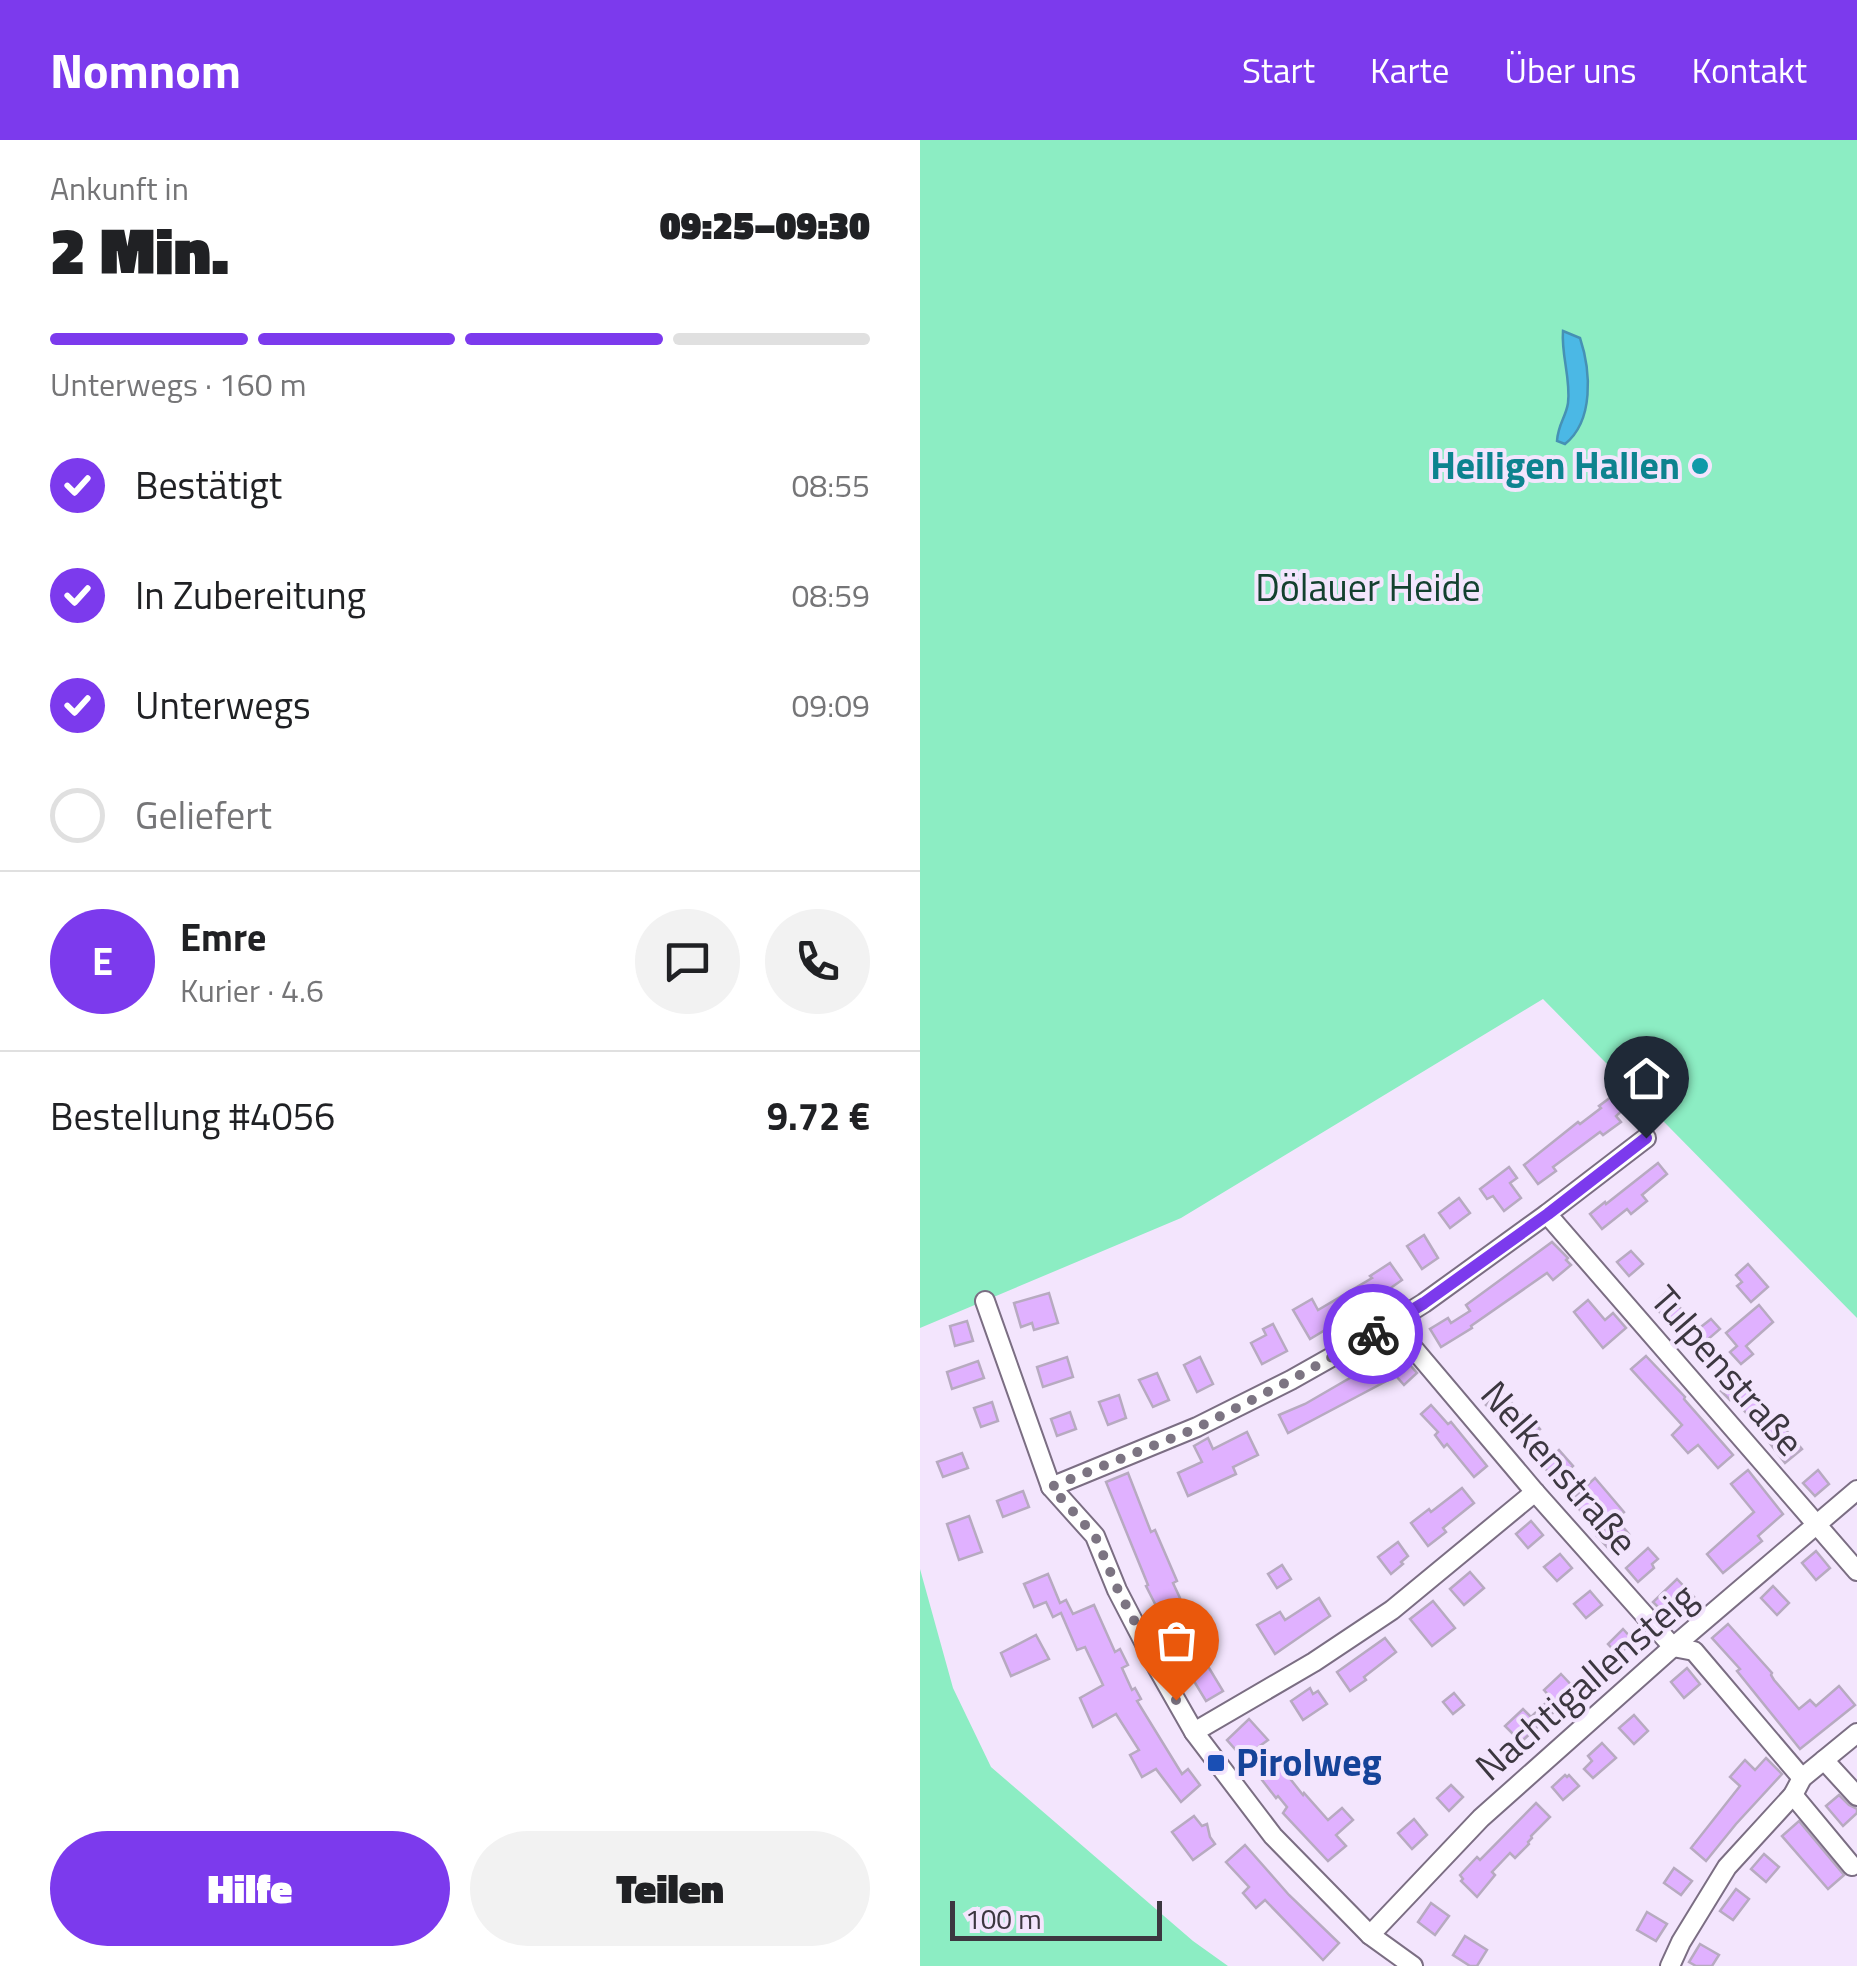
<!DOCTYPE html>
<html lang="de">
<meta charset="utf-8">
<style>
body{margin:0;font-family:"Titillium Web",sans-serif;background:#f2f2f2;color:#202124;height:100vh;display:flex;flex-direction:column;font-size:38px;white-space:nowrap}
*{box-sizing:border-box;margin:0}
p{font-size:32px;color:#757577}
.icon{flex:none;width:55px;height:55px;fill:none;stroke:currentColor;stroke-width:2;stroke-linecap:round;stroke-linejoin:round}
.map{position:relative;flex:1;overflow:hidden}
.drawer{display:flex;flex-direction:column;background:#fff;width:920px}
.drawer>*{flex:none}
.scale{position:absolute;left:30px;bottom:25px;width:212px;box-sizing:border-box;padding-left:10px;border:5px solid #3c3740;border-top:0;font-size:28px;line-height:35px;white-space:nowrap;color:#3c3740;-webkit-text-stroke:8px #f3e5fd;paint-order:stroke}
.pin{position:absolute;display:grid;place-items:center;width:85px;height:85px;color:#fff;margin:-102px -42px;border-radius:50% 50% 50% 0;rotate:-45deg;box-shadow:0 0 10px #0007}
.pin .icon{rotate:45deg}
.courier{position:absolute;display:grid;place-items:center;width:100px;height:100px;margin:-50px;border:8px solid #7c3aed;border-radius:50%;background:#fff;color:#222;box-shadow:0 2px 12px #0007}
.head em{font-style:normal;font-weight:800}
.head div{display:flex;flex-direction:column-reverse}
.head{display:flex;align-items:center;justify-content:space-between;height:170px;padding:0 50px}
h1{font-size:65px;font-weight:800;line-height:75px}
.bar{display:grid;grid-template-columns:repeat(4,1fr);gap:15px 10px;align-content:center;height:120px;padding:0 50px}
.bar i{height:12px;border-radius:8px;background:#e0e0e0}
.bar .current{background:#7c3aed}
.bar p{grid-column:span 4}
.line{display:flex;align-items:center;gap:25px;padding:0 50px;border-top:2px solid #e0e0e0}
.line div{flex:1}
.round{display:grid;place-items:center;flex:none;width:105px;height:105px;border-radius:52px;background:#f2f2f2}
ol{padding:0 50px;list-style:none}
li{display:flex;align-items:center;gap:30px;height:110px}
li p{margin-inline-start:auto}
li .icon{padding:10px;border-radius:50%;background:#7c3aed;color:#fff;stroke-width:4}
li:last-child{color:#757577}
li i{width:55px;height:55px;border:5px solid #e0e0e0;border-radius:50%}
.cta{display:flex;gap:20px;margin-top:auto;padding:20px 50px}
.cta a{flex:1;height:115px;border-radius:60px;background:#7c3aed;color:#fff;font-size:40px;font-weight:800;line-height:115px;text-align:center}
.cta a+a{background:#f2f2f2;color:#202124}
header{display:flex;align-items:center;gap:60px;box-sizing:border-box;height:140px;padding:0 50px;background:#7c3aed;color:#fff}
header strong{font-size:48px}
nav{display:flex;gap:55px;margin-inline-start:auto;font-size:35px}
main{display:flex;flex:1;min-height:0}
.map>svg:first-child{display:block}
.green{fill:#8cedc3}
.water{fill:#4bb8e5;stroke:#4691b4;stroke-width:2.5}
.building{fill:#e0b1ff;stroke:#b7aac0;stroke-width:2.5}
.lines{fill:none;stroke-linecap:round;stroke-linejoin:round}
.minor-casing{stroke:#7b6e83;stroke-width:22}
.minor{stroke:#fff;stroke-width:18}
.done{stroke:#7c7482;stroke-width:10;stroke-dasharray:0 18}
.route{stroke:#7c3aed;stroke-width:12}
.culture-dot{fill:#0f9aa8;stroke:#f3e5fd;stroke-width:4}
.transit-dot{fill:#1a4fb4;stroke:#f3e5fd;stroke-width:4}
.labels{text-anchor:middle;stroke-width:8;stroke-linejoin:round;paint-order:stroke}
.culture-label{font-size:38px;font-weight:bold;fill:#0d838f;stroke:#f3e5fd;text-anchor:end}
.park-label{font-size:38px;fill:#13412f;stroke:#f3e5fd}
.street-label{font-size:38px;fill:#3c3740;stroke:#f3e5fd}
.transit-label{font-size:38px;font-weight:bold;fill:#164399;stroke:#f3e5fd;text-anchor:start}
</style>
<header>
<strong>Nomnom</strong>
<nav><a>Start</a><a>Karte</a><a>Über uns</a><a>Kontakt</a></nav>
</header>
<main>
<section class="drawer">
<div class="head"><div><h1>2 Min.</h1><p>Ankunft in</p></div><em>09:25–09:30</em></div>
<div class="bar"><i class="current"></i><i class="current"></i><i class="current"></i><i></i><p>Unterwegs · 160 m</p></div>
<ol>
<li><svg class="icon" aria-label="check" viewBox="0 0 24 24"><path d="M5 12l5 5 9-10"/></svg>Bestätigt<p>08:55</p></li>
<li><svg class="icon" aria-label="check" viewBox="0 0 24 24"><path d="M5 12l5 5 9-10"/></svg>In Zubereitung<p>08:59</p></li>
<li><svg class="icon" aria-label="check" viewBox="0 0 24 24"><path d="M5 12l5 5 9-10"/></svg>Unterwegs<p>09:09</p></li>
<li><i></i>Geliefert</li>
</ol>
<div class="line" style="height:180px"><b class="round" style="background:#7c3aed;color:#fff">E</b><div><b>Emre</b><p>Kurier · 4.6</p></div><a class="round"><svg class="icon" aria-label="chat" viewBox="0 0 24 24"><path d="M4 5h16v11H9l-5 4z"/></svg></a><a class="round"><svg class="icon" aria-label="phone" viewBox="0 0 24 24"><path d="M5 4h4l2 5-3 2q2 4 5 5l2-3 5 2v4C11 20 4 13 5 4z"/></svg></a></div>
<div class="line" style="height:130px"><div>Bestellung #4056</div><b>9.72 €</b></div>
<div class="cta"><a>Hilfe</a><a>Teilen</a></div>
</section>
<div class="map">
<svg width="937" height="1826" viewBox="0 0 937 1826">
<rect width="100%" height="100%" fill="#f3e5fd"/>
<g class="green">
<path d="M0,0H937V1178L623,859L261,1078L0,1188Z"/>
<path d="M0,1429L33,1548L71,1627L273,1801L308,1826H0Z"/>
</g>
<path class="water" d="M643,191L660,198C671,231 674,281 645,304L637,301C638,284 646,277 648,263C651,239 641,215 643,191Z"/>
<g class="building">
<path d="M695,954L706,967L696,976L701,982L683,995L680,992L633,1027L636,1031L618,1044L604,1025L658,982L660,984L681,968L679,966Z"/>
<path d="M738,1023L747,1034L722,1055L727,1061L711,1074L707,1069L682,1089L670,1074L685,1062L686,1064Z"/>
<path d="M589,1027L597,1038L590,1043L601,1058L584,1071L573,1056L567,1059L560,1049Z"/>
<path d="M539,1058L550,1073L530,1088L519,1073Z"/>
<path d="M504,1095L518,1118L502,1129L487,1106Z"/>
<path d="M632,1102L648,1118L646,1120L651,1125L633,1140L627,1133L551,1186L552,1188L521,1207L510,1189L528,1178L531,1183L550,1171L546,1165Z"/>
<path d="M711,1111L723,1124L709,1136L697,1122Z"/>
<path d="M470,1123L482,1140L445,1166L390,1199L373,1170L392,1159L398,1170L452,1138L450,1136Z"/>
<path d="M828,1124L848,1147L831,1162L817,1146L822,1142L816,1135Z"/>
<path d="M129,1153L138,1183L114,1190L112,1183L101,1187L94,1163Z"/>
<path d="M746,1153L763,1171L752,1181L747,1176L745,1178L733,1165Z"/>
<path d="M668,1160L685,1180L693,1173L706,1188L683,1208L654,1172Z"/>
<path d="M839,1165L853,1182L826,1206L833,1214L821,1224L810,1212L817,1206L806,1193Z"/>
<path d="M791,1179L800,1189L786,1201L777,1190Z"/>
<path d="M47,1181L53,1201L35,1206L30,1186Z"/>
<path d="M353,1184L367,1211L342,1224L331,1203L346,1195L343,1189Z"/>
<path d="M476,1209L497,1233L484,1245L476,1236L368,1293L359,1275L385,1264L449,1227L451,1230Z"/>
<path d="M726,1216L765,1257L764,1259L813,1315L798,1328L778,1305L768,1313L752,1295L762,1285L711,1229Z"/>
<path d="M147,1217L153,1237L123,1247L117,1227Z"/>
<path d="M280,1217L293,1244L277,1252L264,1225Z"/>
<path d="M58,1221L64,1238L32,1249L27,1232Z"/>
<path d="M237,1233L249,1260L233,1267L219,1240Z"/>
<path d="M819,1234L882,1309L865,1323L829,1276L813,1259L810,1260L801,1251Z"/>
<path d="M581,1251L606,1279L609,1276L620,1289L604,1303L566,1265Z"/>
<path d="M199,1255L206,1278L188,1285L179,1262Z"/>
<path d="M72,1262L78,1281L61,1287L54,1268Z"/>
<path d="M511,1265L528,1284L531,1282L567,1326L554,1337L527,1304L524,1307L515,1295L518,1292L501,1274Z"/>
<path d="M150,1272L156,1289L137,1296L131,1279Z"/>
<path d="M327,1292L338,1315L313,1327L316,1334L268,1356L258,1333L282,1322L274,1306L288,1298L293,1309Z"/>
<path d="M639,1310L653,1326L637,1341L622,1325Z"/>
<path d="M42,1313L48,1328L23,1337L17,1322Z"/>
<path d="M828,1330L863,1374L838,1396L842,1401L803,1433L787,1414L834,1372L811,1344Z"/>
<path d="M898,1330L909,1344L895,1356L883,1343Z"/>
<path d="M208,1333L231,1392L235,1390L257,1441L253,1443L260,1458L255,1461L275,1498L257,1507L226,1446L228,1445L186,1342Z"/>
<path d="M675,1338L704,1372L696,1379L709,1394L690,1410L677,1396L685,1389L671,1372L666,1377L651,1360Z"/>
<path d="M542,1348L554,1363L523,1388L526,1392L508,1406L491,1383L509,1369L511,1372Z"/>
<path d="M103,1351L109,1367L83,1377L77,1361Z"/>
<path d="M49,1376L62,1412L39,1420L27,1384Z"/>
<path d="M611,1381L623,1395L608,1408L596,1394Z"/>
<path d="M478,1402L488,1416L481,1422L483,1424L471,1434L458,1417Z"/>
<path d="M728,1408L738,1419L732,1424L734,1428L718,1442L706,1428Z"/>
<path d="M896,1411L910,1428L896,1440L882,1423Z"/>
<path d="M640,1414L652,1428L637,1441L624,1427Z"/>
<path d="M362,1425L371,1439L357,1448L348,1434Z"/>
<path d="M550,1432L564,1448L544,1465L530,1449Z"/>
<path d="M128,1434L140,1463L146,1460L153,1474L174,1465L195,1512L200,1509L208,1525L202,1528L212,1550L215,1548L221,1559L217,1561L262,1634L268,1629L280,1645L261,1662L236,1629L222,1637L210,1615L219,1610L196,1574L173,1587L160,1558L183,1545L165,1507L157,1510L141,1473L133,1477L126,1462L114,1467L104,1444Z"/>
<path d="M757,1439L774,1457L752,1477H748L733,1462Z"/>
<path d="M853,1446L869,1463L857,1475L841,1458Z"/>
<path d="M670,1451L682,1465L666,1478L654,1464Z"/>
<path d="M399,1458L410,1476L355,1514L337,1485L360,1472L365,1480Z"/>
<path d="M513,1461L535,1488L512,1506L490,1479Z"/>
<path d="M808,1484L852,1533L851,1535L854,1540L879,1569L890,1560L896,1566L919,1546L935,1565L880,1609L817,1531L820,1529L792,1498Z"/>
<path d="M703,1489L714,1501L698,1515L688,1504Z"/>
<path d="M116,1495L129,1519L91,1536L81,1513Z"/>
<path d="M465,1498L476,1512L444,1537L446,1540L430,1551L417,1532Z"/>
<path d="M283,1518L303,1551L286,1561L266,1528Z"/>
<path d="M767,1528L780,1544L764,1558L751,1542Z"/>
<path d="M641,1534L657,1551L601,1602L585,1586L603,1569L611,1577L631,1558L624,1550Z"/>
<path d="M390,1548L393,1554L398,1551L407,1564L383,1580L371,1561Z"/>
<path d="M534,1553L544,1565L533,1574L523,1562Z"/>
<path d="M714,1575L728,1591L714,1604L699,1588Z"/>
<path d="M329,1579L348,1600L323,1618L307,1600Z"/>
<path d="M682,1603L696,1618L673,1638L664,1629L672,1621L668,1616Z"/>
<path d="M846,1618L862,1634L816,1684L786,1721L771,1708L820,1646L810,1637L825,1620L835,1630Z"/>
<path d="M360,1626L383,1655L384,1653L408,1680L422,1668L433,1680L416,1695L426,1706L408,1721L363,1673L367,1667L358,1656L356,1658L342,1640Z"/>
<path d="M645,1635L647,1637L649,1635L659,1646L643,1660L632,1647Z"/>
<path d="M531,1645L543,1657L529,1671L517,1658Z"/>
<path d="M919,1655L929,1665L937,1669V1673L923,1686L906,1666Z"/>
<path d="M616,1663L630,1677L611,1696L612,1698L608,1702L609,1704L595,1718L590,1713L572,1732L575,1735L557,1757L541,1741L543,1739L540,1735L557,1717L560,1720Z"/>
<path d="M274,1676L282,1686L287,1684L290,1697L295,1704L273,1720L252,1692Z"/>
<path d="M494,1679L507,1695L492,1709L478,1693Z"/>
<path d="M879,1681L924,1735L908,1749L862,1696Z"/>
<path d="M325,1705L369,1755L419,1803L403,1820L345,1760L336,1768L323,1753L329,1747L306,1722Z"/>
<path d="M844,1714L859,1727L846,1742L831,1729Z"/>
<path d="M754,1728L772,1741L761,1755L744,1743Z"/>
<path d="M816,1749L829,1759L813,1780L800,1771Z"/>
<path d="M511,1763L529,1776L515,1795L498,1782Z"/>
<path d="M727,1772L747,1784L736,1801L717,1790Z"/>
<path d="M545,1796L567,1810L557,1826H550L533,1815Z"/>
<path d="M780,1804L799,1815L792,1826H776L769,1822Z"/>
</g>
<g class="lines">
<g class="minor-casing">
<g id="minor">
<path d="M627,1074L937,1431"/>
<path d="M65,1161L131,1347L175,1396L197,1450L237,1527L274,1592L353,1696L450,1795L493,1826"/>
<path d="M472,1183L615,1352L753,1507L774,1511L882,1638"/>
<path d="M131,1347L277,1287L371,1240L472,1183L504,1163L627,1074L726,998"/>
<path d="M274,1592L394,1522L472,1470L615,1352"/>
<path d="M904,1620L937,1656"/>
<path d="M873,1655L932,1726"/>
<path d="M450,1795L561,1678L753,1507L937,1350"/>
<path d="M750,1826L761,1802L807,1727L873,1655L882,1638L937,1593"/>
</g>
</g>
<use href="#minor" class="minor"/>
</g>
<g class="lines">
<path class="done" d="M256,1560L198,1450L175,1396L131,1347L277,1288L371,1240L453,1194"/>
<path class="route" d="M453,1194L504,1163L628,1074L726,998"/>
</g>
<circle class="culture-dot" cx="780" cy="326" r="10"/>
<rect class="transit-dot" x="286" y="1613" width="20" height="20" rx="5"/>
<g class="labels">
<g class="culture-label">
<text x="760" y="339">Heiligen Hallen</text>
</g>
<g class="park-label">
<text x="448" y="461">Dölauer Heide</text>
</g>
<g class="street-label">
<text transform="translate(807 1231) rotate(49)" y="13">Tulpenstraße</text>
<text transform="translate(639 1328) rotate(49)" y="13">Nelkenstraße</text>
<text transform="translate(666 1542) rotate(-41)" y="13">Nachtigallensteig</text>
</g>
<g class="transit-label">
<text x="316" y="1636">Pirolweg</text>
</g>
</g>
</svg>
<div class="scale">100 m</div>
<div class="pin" style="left:256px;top:1560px;background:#ea580c"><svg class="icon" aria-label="bag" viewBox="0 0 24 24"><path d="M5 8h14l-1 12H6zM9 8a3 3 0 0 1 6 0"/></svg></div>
<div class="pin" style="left:726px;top:998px;background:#1f2937"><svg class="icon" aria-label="home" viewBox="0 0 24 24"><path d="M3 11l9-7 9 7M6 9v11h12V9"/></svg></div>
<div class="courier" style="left:453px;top:1194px"><svg class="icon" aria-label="bike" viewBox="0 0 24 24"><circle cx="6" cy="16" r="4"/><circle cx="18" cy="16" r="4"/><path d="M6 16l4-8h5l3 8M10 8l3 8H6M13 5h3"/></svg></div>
</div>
</main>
